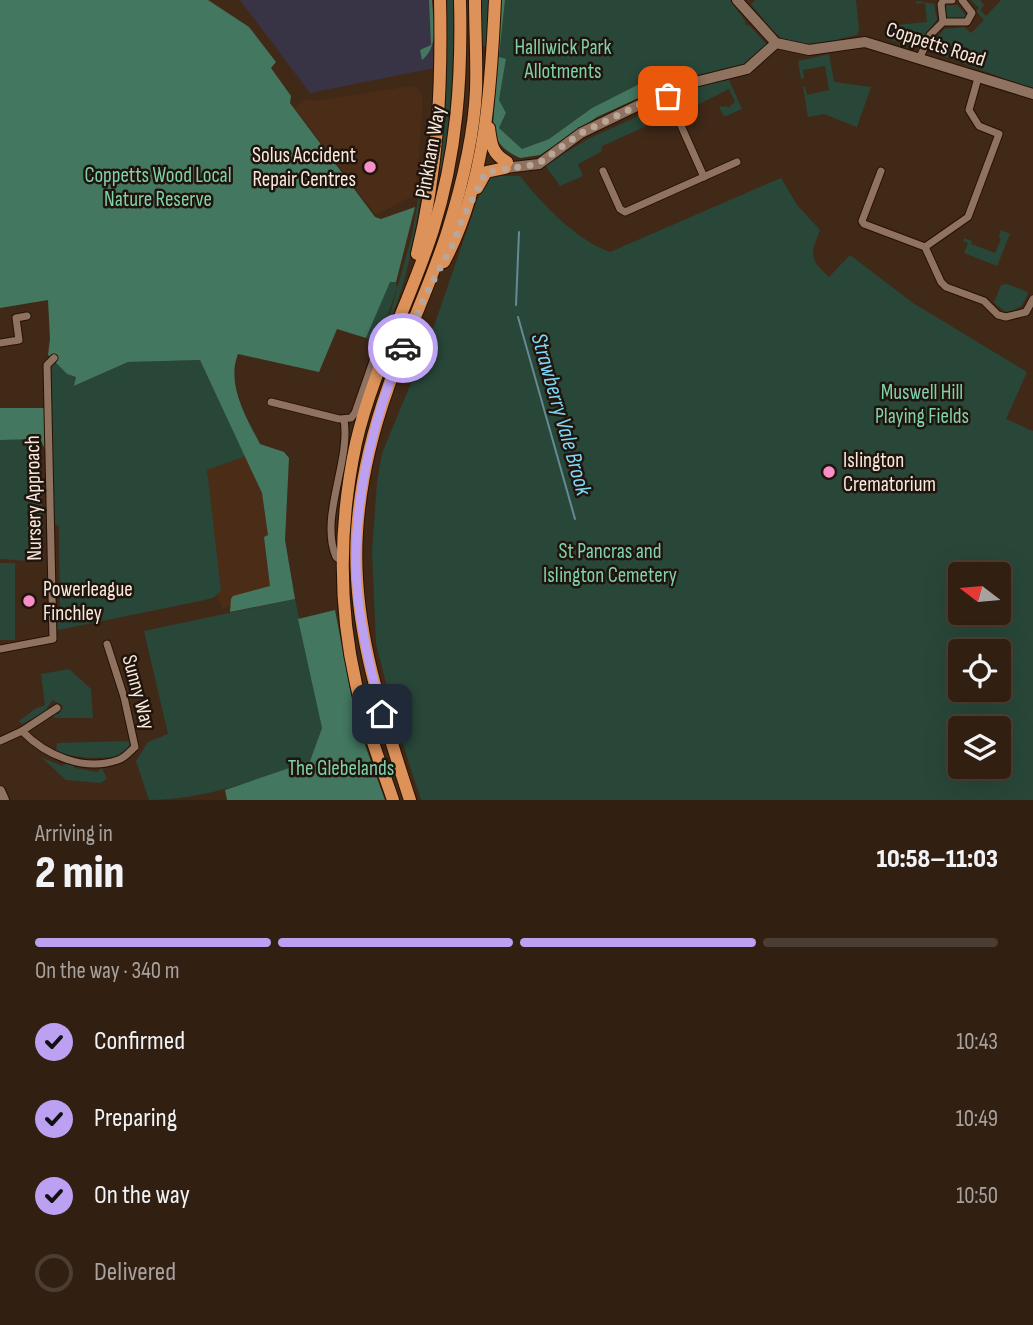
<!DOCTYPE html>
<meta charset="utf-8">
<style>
body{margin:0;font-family:"Sofia Sans Condensed",sans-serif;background:#39271b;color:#f1f3f6;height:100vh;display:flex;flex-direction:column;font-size:26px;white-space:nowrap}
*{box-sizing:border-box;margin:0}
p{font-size:23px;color:#a8a29f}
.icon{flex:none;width:38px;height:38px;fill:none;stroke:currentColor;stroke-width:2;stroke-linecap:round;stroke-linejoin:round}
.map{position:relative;height:800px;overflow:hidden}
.panel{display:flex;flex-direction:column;background:#311f12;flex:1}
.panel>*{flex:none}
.needle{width:46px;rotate:286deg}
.buttons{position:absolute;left:948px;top:562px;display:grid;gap:14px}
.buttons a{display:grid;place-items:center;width:63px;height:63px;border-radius:7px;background:#311f12;box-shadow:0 7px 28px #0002,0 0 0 2px #4c3d32;font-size:35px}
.pin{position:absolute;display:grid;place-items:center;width:60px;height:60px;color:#fff;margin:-30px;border-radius:14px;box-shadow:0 4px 10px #0006}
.courier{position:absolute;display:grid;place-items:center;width:70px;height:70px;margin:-35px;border:5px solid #bca0f2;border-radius:50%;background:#fff;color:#222;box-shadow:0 2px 9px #0007}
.head em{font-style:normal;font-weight:800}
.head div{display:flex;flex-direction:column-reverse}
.head{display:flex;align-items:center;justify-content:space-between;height:119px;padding:0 35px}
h1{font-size:46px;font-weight:800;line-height:52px}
.bar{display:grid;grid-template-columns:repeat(4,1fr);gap:10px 7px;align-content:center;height:84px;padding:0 35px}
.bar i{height:9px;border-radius:5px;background:#4c3d32}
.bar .selected{background:#bca0f2}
.bar p{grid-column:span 4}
ol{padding:0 35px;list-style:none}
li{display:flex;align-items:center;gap:21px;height:77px}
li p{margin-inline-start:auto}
li .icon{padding:7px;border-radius:50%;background:#bca0f2;color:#111;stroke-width:4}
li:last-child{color:#a8a29f}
li i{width:38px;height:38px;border:4px solid #4c3d32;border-radius:50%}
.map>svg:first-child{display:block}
.commercial{fill:#393445}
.built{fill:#4b2d17}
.green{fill:#284739;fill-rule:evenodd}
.forest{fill:#437760}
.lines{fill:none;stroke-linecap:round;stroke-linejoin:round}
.stream{stroke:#668a94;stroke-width:2}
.street-casing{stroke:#271102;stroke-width:9}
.secondary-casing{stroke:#271102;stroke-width:12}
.highway-casing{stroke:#271102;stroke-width:14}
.street{stroke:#8f725f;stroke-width:7}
.secondary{stroke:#8f725f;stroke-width:10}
.highway{stroke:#dd925a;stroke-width:12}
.done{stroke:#b9a699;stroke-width:7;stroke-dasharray:0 12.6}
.route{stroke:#bca0f2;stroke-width:9}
.poi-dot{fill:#fa8fc7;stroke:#20150d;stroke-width:2.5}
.labels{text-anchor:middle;stroke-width:5;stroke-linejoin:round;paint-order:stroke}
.street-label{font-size:21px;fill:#f9e9de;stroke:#20150d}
.park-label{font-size:21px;fill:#7fd2ae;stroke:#20150d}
.poi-label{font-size:21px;fill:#f9e9de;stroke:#20150d;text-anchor:start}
.water-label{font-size:23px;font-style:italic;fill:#7ed8f8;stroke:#20150d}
</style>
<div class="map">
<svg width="1033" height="800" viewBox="0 0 1033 800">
<rect width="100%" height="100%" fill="#412918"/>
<path class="commercial" d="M240,0H430L434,68L310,93Z"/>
<g class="built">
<path d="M412,86L418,89L423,97L416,194L376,215L295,108L306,99L315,101Z"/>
<path d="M246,456L262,493L268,536L264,537L271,586L231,602V605L223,609L217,596L219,593L207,469Z"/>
</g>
<g class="green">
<path d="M445,0H453C454,57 452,113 442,169L438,168Z"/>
<path d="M482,0H491L488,46H482Z"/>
<path d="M505,0H730L744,19L746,25L750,26L768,46L747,65L680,79L661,73L592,108L549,139L522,149L499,128L506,114L499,100L506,60L499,57Z"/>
<path d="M755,0H856L859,30L857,35C834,39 801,55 781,38C770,29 762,16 751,5Z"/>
<path d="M971,0H980L984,5L980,10L986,16L1001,0H1033V89L932,52V44L944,29L964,27L971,33L984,20L976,11L979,8Z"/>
<path d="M917,1L934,4L937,19L920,44L915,47L886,39V26L927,22L925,3L915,4Z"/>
<path d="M947,5H957L966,15L963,19H945L944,8Z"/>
<path d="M829,54L834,82L871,87L857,127L824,114L808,117L803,87L805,86L807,95L829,90L825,66L803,70L804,78L801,79L798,61Z"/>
<path d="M728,78L742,109L726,116L723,115L719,107L727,106L728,108L735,102L729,89L699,104H692L681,110L676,97L678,92Z"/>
<path d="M667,103L673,118L669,116L602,146L601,152L578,164L583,176L560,186L545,165L588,139Z"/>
<path d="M425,158C418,218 411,277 385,332L412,235Z"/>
<path d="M486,175L520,176C542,204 576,240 610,252L781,178L797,205L820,230C810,255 809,259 829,277L850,255L913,303L1027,372L1006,419L1033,431V800H421L396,723L376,643L372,553L377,482L382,453L431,335ZM961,574H999V612H961ZM961,651H999V690H961ZM961,728H999V766H961Z"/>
<path d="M1001,230L1010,234L997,266L964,253L968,243L963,241L964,238L972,241L971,244L995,253L1001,239L999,237Z"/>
<path d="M390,281L396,282L397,288L383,329L375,343H370L371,340L366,338Z"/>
<path d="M1007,284L1028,292C1024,305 1021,309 1006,312L994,303L1001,285Z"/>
<path d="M200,360L246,456L207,470L221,591L213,598L200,601L58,630L56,628L55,612H60L59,526L52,523L51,364L54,362L67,374L76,377L75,386L128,362Z"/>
<path d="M40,439L44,562L0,559V440Z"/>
<rect x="0" y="563" width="15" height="77"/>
<path d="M295,599L322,728L310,762C257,779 206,800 149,800L136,761L148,742L168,734L144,631Z"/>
<path d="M69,669L91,689L93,718H55L54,715L59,714L63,706L53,700L47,707V711L22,724L19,721L35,709L45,705L41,674Z"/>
<path d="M129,741L130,746L118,757L89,758L56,753L57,743Z"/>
<path d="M41,757L62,766L67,763L73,765L75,768L97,772L102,768L107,779L100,783L66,780Z"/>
</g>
<g class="forest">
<path d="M0,0H208L249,27L276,62L271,68L291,96L290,103L375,217L381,219L415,207L396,282H390L366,338L337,329L319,372L238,354C226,384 246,417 260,444L284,452L289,458L285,540L295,599L230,612L231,599L233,596L270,586L264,537L268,535L262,493L200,360L128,362L74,386L76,377L67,374L48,355L50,339L48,300L0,308Z"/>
<path d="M429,0H432C433,20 440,46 422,60L420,50L431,45Z"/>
<path d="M501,0H505L499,57L506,59L499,100L506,113L499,128L522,149L549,139L592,108L661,73L680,79L597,117L540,155L520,158C504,150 496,144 493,126Z"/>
<path d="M0,408H44L46,451L40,439L0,440Z"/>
<path d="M335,610L356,720L385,800H227L225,790L310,761L322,728L298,619Z"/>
</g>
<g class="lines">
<g class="stream">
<path d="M516,305L519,232"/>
<path d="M518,317L575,519"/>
</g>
<g class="street-casing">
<g id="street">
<path d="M943,22L941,4L944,0H952"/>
<path d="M920,57L930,35L943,22H967L972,13L962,0"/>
<path d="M666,92L704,177"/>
<path d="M603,171L620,209L625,212L737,162"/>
<path d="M881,171L862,221L864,224L925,247L941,282L946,287L984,301L998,315L1006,317L1026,312L1033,299"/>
<path d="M925,247L968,217L999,134L979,126L969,110L978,78"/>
<path d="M0,343L19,340L16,318L27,316"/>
<path d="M271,402L339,419L351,418L355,413L378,347L390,337"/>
<path d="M342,561L336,557C319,517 351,461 344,420"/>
<path d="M0,649L53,639L47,365L54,358"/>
<path d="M22,731C45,755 84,772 118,760C125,758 130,751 135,747L124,697L107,644"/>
<path d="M0,741L22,731L57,708"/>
</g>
</g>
<g class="secondary-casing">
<g id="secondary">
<path d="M737,0L776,43L809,50L865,42L1033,94"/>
<path d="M505,168L539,164L581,133L666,92L691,83L747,69L776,43"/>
<path d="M0,791L4,800"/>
</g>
</g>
<g class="highway-casing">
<g id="highway">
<path d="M489,128C491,144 492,154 507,162"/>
<path d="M477,188L486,172L505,168"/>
<path d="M417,254C438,170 442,86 440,0"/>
<path d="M444,262C486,183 491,88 495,0"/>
<path d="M393,800C380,762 365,724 356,684C338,605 339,523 356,443C373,369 410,302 433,230C457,154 462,78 460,0"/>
<path d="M410,800C382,713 351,625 357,532C360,484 372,433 388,388C406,334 431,284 448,230C462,185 474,136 476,90C477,60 475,30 475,0"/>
</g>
</g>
<use href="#street" class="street"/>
<use href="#secondary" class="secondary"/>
<use href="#highway" class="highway"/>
</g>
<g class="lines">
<path class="done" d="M403,348L425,296L454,242L462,220L486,172L538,164L581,133L666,92L668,96"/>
<path class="route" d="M382,714C369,664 356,613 356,561C356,489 375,413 403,348"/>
</g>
<g class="poi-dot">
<circle cx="370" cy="167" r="7"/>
<circle cx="829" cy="472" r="7"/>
<circle cx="29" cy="601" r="7"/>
</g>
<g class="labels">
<g class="street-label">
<text transform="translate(936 44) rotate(18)" y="7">Coppetts Road</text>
<text transform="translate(430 152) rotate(-80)" y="7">Pinkham Way</text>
<text transform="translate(33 498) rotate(-91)" y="7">Nursery Approach</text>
<text transform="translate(139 692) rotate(75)" y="7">Sunny Way</text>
</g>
<g class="park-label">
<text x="563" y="54">Halliwick Park<tspan x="563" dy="24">Allotments</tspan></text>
<text x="158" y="182">Coppetts Wood Local<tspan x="158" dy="24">Nature Reserve</tspan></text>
<text x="922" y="399">Muswell Hill<tspan x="922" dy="24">Playing Fields</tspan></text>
<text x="610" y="558">St Pancras and<tspan x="610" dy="24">Islington Cemetery</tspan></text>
<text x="341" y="775">The Glebelands</text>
</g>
<g class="poi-label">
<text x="356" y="162" text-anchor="end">Solus Accident<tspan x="356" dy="24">Repair Centres</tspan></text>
<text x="843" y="467">Islington<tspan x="843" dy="24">Crematorium</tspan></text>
<text x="43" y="596">Powerleague<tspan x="43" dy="24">Finchley</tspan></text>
</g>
<g class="water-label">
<text transform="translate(562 414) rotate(74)" y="8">Strawberry Vale Brook</text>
</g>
</g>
</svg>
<div class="buttons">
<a><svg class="needle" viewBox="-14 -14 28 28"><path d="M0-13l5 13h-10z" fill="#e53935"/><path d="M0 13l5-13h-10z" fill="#a8a29f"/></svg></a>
<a><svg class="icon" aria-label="locate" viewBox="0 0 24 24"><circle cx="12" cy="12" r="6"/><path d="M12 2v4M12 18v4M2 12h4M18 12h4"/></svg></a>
<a><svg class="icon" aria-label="layers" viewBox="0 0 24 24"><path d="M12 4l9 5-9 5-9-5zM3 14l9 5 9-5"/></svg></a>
</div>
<div class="pin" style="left:668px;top:96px;background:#ea580c"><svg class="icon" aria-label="bag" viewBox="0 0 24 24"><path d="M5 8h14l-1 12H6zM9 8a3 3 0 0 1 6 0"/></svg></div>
<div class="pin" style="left:382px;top:714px;background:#1f2937"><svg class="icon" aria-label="home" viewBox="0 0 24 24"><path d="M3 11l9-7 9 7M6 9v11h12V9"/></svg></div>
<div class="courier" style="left:403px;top:348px"><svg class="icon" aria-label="car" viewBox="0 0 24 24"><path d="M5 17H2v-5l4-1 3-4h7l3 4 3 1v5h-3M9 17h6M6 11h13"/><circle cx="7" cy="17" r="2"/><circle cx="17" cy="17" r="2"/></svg></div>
</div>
<section class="panel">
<div class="head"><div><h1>2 min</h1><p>Arriving in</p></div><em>10:58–11:03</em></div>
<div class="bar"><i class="selected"></i><i class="selected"></i><i class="selected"></i><i></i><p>On the way · 340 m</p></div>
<ol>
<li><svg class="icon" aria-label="check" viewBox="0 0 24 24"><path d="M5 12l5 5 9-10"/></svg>Confirmed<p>10:43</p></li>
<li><svg class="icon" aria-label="check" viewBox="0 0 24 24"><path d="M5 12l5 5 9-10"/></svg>Preparing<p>10:49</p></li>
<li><svg class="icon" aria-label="check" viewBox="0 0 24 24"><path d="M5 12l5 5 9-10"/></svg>On the way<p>10:50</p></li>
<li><i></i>Delivered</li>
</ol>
</section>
